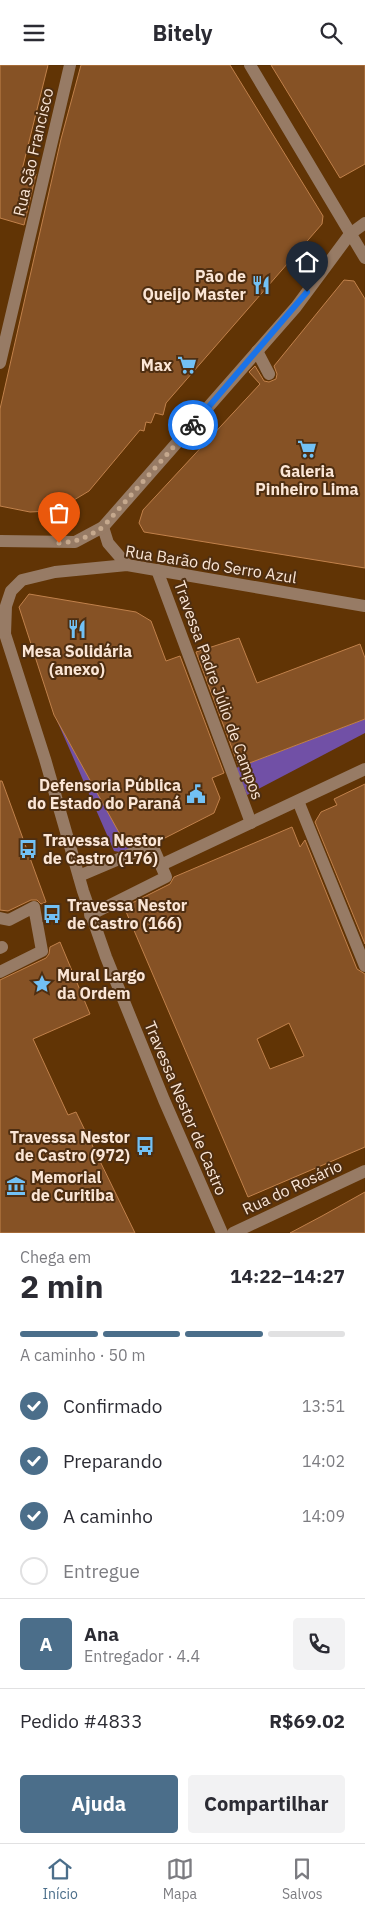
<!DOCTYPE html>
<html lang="pt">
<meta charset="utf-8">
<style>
body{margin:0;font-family:"IBM Plex Sans",sans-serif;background:#f2f2f3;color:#2b2b33;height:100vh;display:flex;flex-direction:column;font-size:19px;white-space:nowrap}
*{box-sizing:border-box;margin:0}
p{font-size:16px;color:#7c7c81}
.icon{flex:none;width:28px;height:28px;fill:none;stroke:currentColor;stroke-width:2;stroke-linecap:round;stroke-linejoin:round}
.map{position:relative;height:1168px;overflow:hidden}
.panel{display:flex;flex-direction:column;background:#fff;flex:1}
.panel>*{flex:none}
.pin{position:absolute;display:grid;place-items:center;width:42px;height:42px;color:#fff;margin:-51px -21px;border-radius:50% 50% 50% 0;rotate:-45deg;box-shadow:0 0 5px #0007}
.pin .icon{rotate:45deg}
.courier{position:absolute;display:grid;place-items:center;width:50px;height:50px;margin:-25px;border:4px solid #1a73e8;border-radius:50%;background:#fff;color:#222;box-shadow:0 1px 6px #0007}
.headline em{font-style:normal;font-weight:700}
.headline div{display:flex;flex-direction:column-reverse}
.headline{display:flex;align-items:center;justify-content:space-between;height:85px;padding:0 20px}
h1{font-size:32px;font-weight:700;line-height:38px}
.bar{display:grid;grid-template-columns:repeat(4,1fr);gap:8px 5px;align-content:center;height:60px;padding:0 20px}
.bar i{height:6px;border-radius:4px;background:#e1e1e2}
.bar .current{background:#4b6e8a}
.bar p{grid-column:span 4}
.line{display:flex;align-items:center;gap:12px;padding:0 20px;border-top:1px solid #e1e1e2}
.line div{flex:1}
.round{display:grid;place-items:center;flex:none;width:52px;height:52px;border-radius:5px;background:#f2f2f3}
ol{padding:0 20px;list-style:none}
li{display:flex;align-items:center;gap:15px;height:55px}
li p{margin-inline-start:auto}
li .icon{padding:5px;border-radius:50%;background:#4b6e8a;color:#fff;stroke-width:4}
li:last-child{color:#7c7c81}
li i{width:28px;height:28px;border:2px solid #e1e1e2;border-radius:50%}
.primary-button{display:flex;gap:10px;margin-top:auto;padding:10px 20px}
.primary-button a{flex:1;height:58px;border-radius:5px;background:#4b6e8a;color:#fff;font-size:20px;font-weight:700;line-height:58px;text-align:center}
.primary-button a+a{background:#f2f2f3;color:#2b2b33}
header{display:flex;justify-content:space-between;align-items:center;height:65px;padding:0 20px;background:#fff;font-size:22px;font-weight:700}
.tabs{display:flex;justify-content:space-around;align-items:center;height:70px;border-top:1px solid #e1e1e2;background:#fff;font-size:14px;color:#7c7c81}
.tabs a{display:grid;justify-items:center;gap:2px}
.tabs .current{color:#4b6e8a}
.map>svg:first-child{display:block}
.green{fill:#7150a6}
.building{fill:#865225;stroke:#c1814b;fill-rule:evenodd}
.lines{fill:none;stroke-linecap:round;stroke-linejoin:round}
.minor{stroke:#977b65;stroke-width:12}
.done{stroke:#c5a88d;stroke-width:5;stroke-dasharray:0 9}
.route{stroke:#1a73e8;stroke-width:6}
.labels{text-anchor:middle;stroke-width:4;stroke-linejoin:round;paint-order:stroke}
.street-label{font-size:16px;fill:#fbe6d6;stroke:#4e2e11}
.poi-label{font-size:16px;font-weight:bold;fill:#fbe6d6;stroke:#4e2e11;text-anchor:end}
</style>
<header><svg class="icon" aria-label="menu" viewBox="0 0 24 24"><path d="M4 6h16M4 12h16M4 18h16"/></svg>Bitely<svg class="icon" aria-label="search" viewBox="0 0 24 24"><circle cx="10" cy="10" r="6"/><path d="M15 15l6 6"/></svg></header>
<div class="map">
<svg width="365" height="1168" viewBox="0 0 365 1168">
<rect width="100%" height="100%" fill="#613405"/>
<g class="green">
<path d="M55,651L132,789L114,786Z"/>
<path d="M365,654V668L247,730L236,703Z"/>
</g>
<g class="building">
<path d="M0,0H48L22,105L36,109L24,160L0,153Z"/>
<path d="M81,0H230L323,151L322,159L166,338L163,350L155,348L151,358L146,357L144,366L140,365L89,426L64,441L50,446L30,447L0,441V344L61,74Z"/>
<path d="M271,0H365V99L340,113Z"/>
<path d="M344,215L354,216L365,234V503L144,467L139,458L143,445L260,319L249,307L255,301L264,316L269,317L276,314L277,309L274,301Z"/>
<path d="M29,529L136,547L151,556L166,596L180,591L224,708L212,713L220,733L214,748L159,776L156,773L149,772L127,782L54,650L19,542Z"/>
<path d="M239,573L257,618L360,579L365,593V654L239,702L196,587Z"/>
<path d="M0,716H2L46,837L41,839L37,835H31L8,846L0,845Z"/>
<path d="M365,719V879L315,757L321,747L337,740L334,734Z"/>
<path d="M292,762L300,782L305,775L357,904L365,909V1082L248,1132L124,842L170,819L174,812ZM289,958L304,991L270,1004L257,974Z"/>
<path d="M60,877L90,949L33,974L68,1050L76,1047L135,1168H0V915L46,893L49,889L50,882Z"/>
<path d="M365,1127V1168H290L322,1151Z"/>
</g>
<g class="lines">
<g class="minor">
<path d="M250,0L365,193"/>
<path d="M257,286L269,309"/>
<path d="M0,298L70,0"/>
<path d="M103,462L108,478L127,500"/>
<path d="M0,476L75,477L103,462L296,242L350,169L365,158"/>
<path d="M157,505L251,758"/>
<path d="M0,561L5,569L45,694L83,826L106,892L164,1035L222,1168"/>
<path d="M5,569L6,541L11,526L22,515L55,507L127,500L365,541"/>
<path d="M298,736L365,901"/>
<path d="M161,800L365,704"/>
<path d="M79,811L152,780L166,812L90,850"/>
<path d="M0,853L9,855L34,842L42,886L0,907"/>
<path d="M0,883L2,882"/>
<path d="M233,1168L365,1106"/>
</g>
</g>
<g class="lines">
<path class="done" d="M59,478C77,477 88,472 103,462L193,360"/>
<path class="route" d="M193,360L307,227"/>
</g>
<defs>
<g id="restaurant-bare" transform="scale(1.5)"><path d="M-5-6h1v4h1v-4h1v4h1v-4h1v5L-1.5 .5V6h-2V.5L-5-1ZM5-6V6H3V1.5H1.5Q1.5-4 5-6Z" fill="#72c1f5" stroke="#4e2e11" stroke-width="2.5" paint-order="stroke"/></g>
<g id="supermarket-bare" transform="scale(1.5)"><path d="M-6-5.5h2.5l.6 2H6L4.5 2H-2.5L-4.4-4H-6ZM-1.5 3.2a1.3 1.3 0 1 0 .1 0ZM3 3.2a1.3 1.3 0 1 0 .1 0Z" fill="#72c1f5" stroke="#4e2e11" stroke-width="2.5" paint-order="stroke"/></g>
<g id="civic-bare" transform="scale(1.5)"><path d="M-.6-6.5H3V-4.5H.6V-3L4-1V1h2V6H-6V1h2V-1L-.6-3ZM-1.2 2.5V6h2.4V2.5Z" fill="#72c1f5" stroke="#4e2e11" stroke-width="2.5" paint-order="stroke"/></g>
<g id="bus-bare" transform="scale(1.5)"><path d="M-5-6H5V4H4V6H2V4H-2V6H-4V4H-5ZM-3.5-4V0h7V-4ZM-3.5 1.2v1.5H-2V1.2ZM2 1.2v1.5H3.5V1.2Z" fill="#72c1f5" stroke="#4e2e11" stroke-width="2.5" paint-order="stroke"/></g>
<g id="sight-bare" transform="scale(1.5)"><path d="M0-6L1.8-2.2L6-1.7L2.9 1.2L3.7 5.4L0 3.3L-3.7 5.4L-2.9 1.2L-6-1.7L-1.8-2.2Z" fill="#72c1f5" stroke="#4e2e11" stroke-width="2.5" paint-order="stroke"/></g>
<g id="museum-bare" transform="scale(1.5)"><path d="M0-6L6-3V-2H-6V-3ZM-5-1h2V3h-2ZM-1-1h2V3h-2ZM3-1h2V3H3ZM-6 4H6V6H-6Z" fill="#72c1f5" stroke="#4e2e11" stroke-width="2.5" paint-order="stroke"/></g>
</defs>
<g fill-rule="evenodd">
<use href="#restaurant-bare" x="261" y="220"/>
<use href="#supermarket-bare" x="187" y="300"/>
<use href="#supermarket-bare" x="307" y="384"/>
<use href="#restaurant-bare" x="77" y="564"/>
<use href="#civic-bare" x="196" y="729"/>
<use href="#bus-bare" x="28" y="784"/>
<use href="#bus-bare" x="52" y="849"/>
<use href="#sight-bare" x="42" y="919"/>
<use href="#bus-bare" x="145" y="1081"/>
<use href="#museum-bare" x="16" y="1121"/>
</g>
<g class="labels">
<g class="street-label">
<text transform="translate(33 87) rotate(-77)" y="6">Rua São Francisco</text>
<text transform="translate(211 499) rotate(9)" y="6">Rua Barão do Serro Azul</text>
<text transform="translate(219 625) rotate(70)" y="6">Travessa Padre Júlio de Campos</text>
<text transform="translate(186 1043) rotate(67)" y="6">Travessa Nestor de Castro</text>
<text transform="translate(292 1122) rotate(-25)" y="6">Rua do Rosário</text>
</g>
<g class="poi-label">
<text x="246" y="217">Pão de<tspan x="246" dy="18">Queijo Master</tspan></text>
<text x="172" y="306">Max</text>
<text x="307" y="412" text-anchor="middle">Galeria<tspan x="307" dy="18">Pinheiro Lima</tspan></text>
<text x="77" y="592" text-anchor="middle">Mesa Solidária<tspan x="77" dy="18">(anexo)</tspan></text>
<text x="181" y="726">Defensoria Pública<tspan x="181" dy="18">do Estado do Paraná</tspan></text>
<text x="43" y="781" text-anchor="start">Travessa Nestor<tspan x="43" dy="18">de Castro (176)</tspan></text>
<text x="67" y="846" text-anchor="start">Travessa Nestor<tspan x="67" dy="18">de Castro (166)</tspan></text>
<text x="57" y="916" text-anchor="start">Mural Largo<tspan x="57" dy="18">da Ordem</tspan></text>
<text x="130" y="1078">Travessa Nestor<tspan x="130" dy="18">de Castro (972)</tspan></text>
<text x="31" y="1118" text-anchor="start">Memorial<tspan x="31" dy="18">de Curitiba</tspan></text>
</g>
</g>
</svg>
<div class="pin" style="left:59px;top:478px;background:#ea580c"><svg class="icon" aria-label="bag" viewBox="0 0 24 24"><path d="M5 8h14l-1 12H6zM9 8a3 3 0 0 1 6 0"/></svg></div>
<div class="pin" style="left:307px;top:227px;background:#1f2937"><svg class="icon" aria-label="home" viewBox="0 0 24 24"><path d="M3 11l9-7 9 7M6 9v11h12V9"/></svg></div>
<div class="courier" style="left:193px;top:360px"><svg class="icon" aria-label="bike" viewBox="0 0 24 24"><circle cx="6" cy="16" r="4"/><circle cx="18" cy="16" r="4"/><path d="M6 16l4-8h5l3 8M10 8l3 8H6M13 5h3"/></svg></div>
</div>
<section class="panel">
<div class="headline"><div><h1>2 min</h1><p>Chega em</p></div><em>14:22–14:27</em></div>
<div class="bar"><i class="current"></i><i class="current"></i><i class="current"></i><i></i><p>A caminho · 50 m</p></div>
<ol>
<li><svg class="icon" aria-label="check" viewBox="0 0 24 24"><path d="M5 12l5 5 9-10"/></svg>Confirmado<p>13:51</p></li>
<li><svg class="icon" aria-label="check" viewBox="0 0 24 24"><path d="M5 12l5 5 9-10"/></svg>Preparando<p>14:02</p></li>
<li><svg class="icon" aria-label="check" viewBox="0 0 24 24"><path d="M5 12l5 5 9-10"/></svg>A caminho<p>14:09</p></li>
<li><i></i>Entregue</li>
</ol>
<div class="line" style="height:90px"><b class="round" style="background:#4b6e8a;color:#fff">A</b><div><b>Ana</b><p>Entregador · 4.4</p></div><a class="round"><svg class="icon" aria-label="phone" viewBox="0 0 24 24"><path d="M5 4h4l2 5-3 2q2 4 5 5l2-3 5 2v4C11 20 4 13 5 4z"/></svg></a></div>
<div class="line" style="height:65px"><div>Pedido #4833</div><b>R$69.02</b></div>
<div class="primary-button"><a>Ajuda</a><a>Compartilhar</a></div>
</section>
<nav class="tabs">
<a class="current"><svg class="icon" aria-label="home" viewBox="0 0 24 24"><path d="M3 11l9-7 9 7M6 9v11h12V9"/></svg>Início</a>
<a><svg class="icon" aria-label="map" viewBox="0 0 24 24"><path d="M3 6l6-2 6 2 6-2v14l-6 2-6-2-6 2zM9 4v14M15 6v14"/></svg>Mapa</a>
<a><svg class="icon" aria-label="saved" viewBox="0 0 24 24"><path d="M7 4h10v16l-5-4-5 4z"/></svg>Salvos</a>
</nav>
